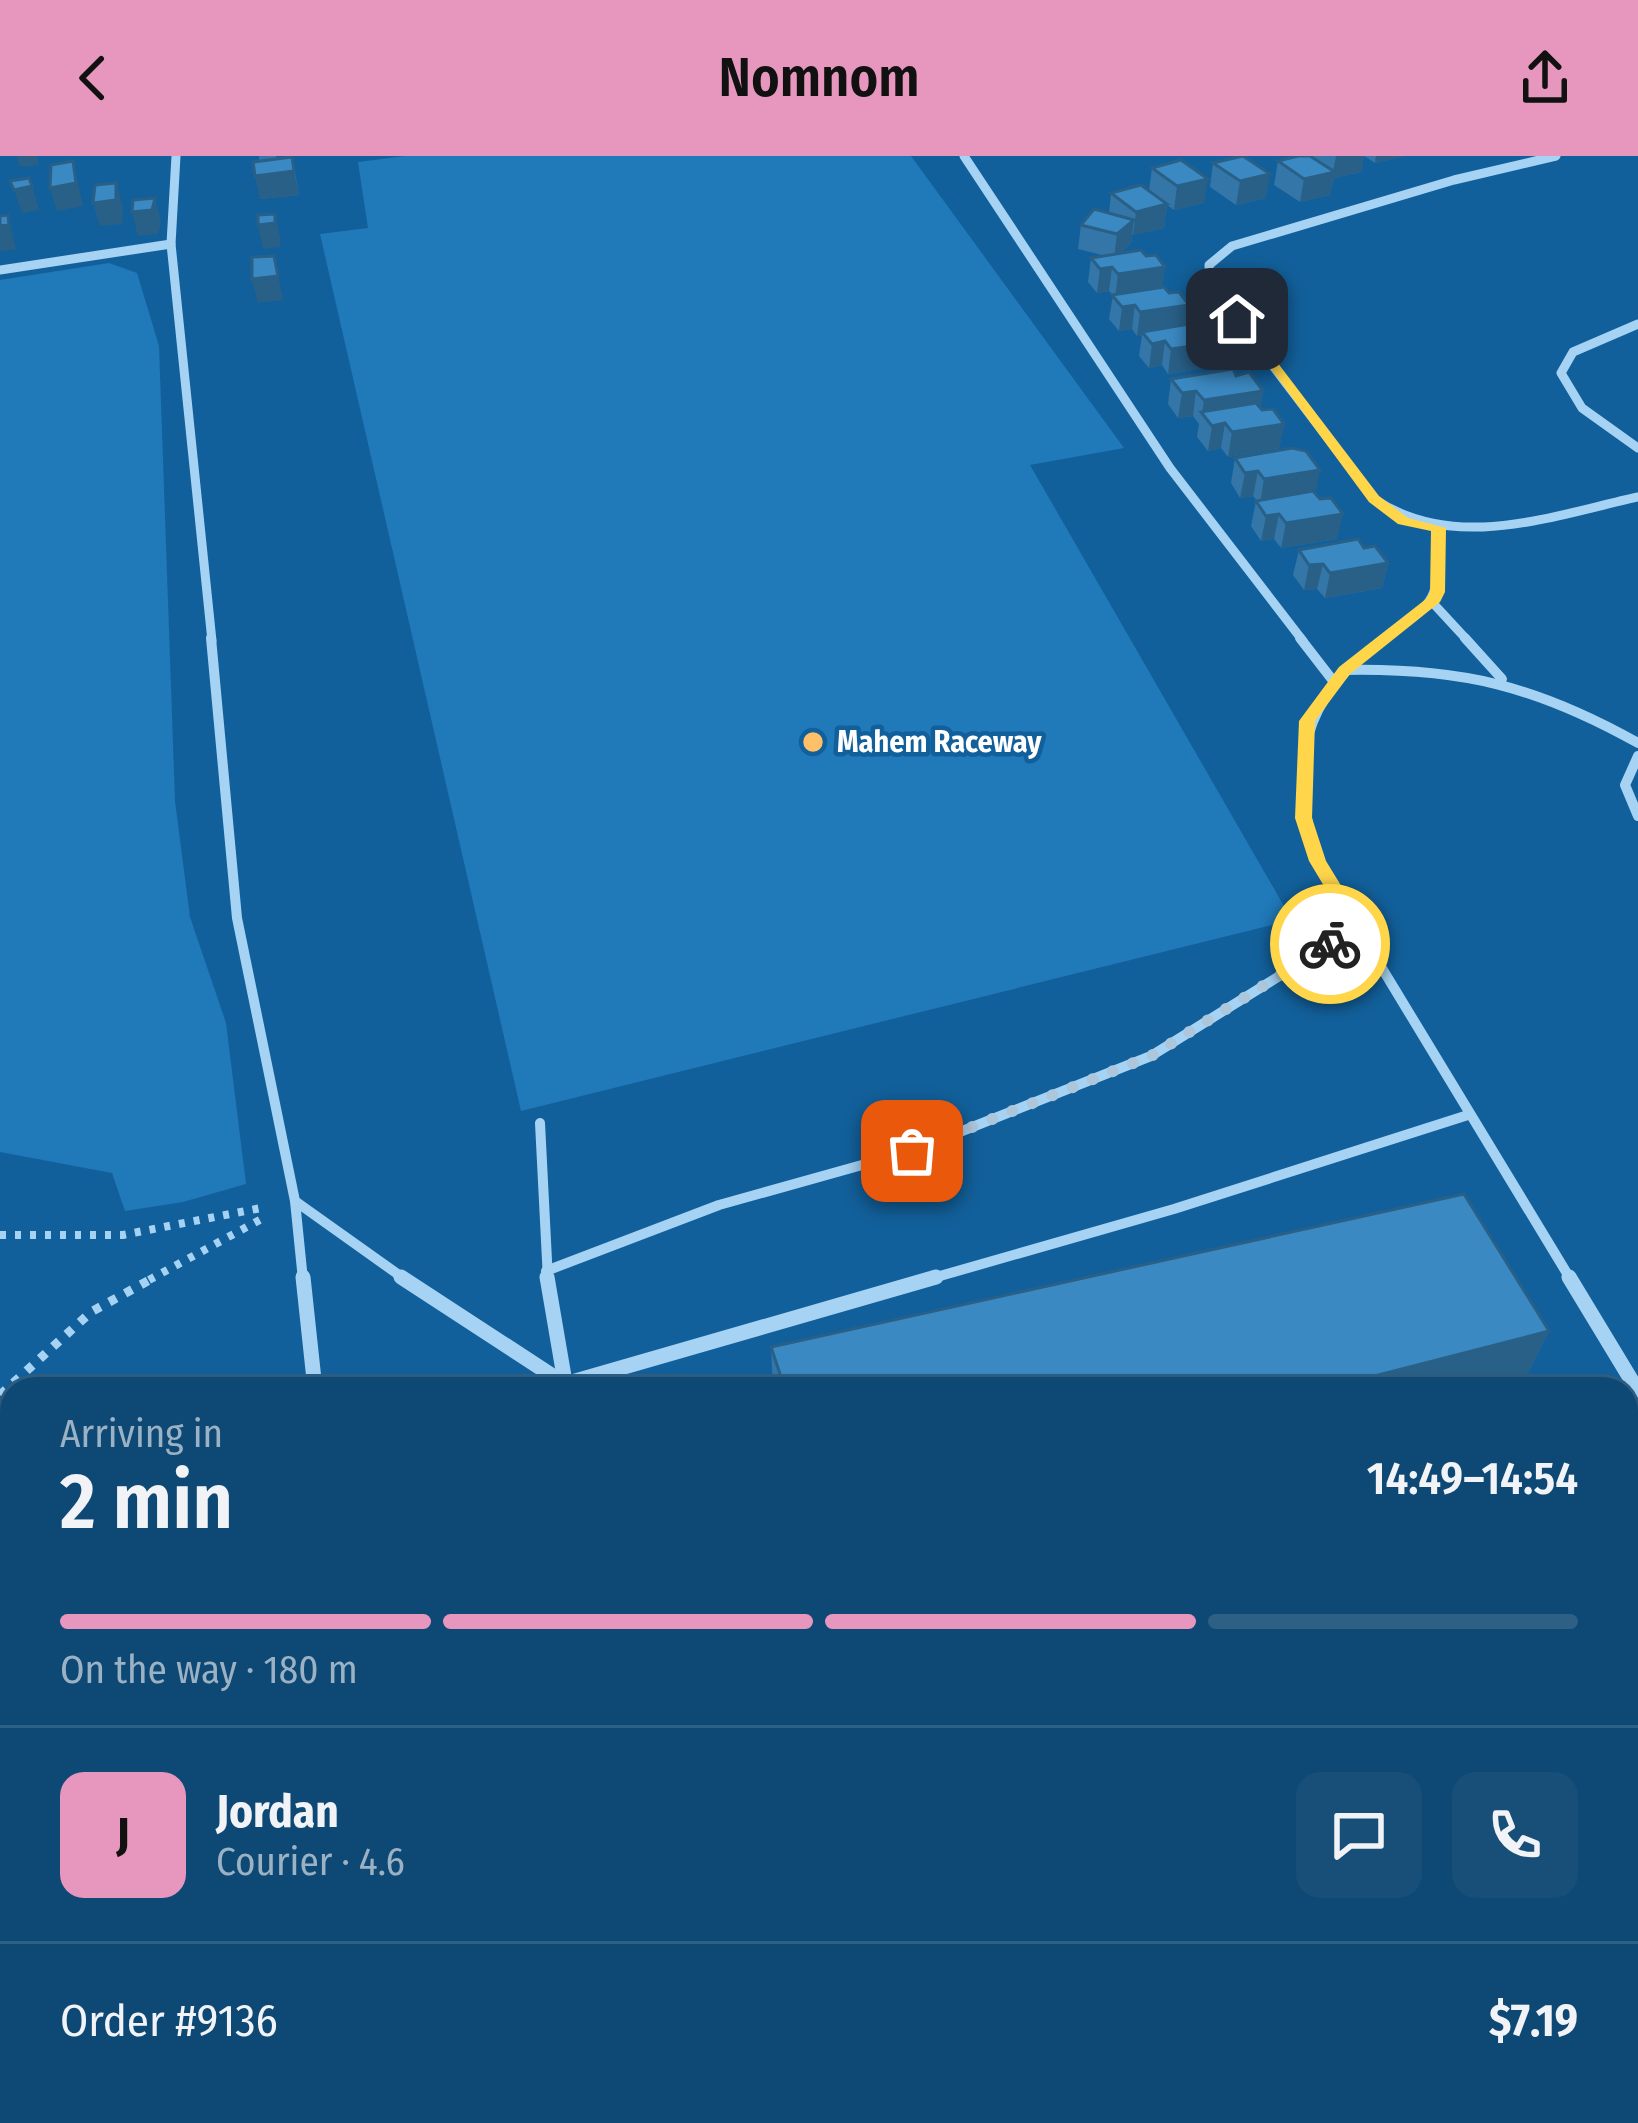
<!DOCTYPE html>
<meta charset="utf-8">
<style>
body{margin:0;font-family:"Fira Sans Condensed",sans-serif;background:#174f79;color:#f1f3f6;height:100vh;display:flex;flex-direction:column;font-size:45px;white-space:nowrap}
*{box-sizing:border-box;margin:0}
p{font-size:39px;color:#9bb2c5}
.icon{flex:none;width:66px;height:66px;fill:none;stroke:currentColor;stroke-width:2;stroke-linecap:round;stroke-linejoin:round}
.map{position:relative;flex:1;overflow:hidden}
.drawer{position:absolute;left:0px;top:1221px;width:1638px;height:747px;display:flex;flex-direction:column;background:#0e4874;border-radius:36px 36px 0 0;box-shadow:0 3px 9px #0004,0 0 0 3px #2e6086}
.drawer>*{flex:none}
.pin{position:absolute;display:grid;place-items:center;width:102px;height:102px;color:#fff;margin:-51px;border-radius:24px;box-shadow:0 6px 18px #0006}
.courier{position:absolute;display:grid;place-items:center;width:120px;height:120px;margin:-60px;border:9px solid #ffd54a;border-radius:50%;background:#fff;color:#222;box-shadow:0 3px 15px #0007}
.head em{font-style:normal;font-weight:600}
.head div{display:flex;flex-direction:column-reverse}
.head{display:flex;align-items:center;justify-content:space-between;height:204px;padding:0 60px}
h1{font-size:78px;font-weight:600;line-height:90px}
.bar{display:grid;grid-template-columns:repeat(4,1fr);gap:18px 12px;align-content:center;height:144px;padding:0 60px}
.bar i{height:15px;border-radius:9px;background:#2e6086}
.bar .active{background:#e797bd}
.bar p{grid-column:span 4}
.line{display:flex;align-items:center;gap:30px;padding:0 60px;border-top:3px solid #2e6086}
.line div{flex:1}
.round{display:grid;place-items:center;flex:none;width:126px;height:126px;border-radius:24px;background:#174f79}
header{display:flex;justify-content:space-between;align-items:center;height:156px;padding:0 60px;background:#e797bd;color:#111;font-size:54px;font-weight:600}
.map>svg:first-child{display:block}
.green{fill:#2079b8}
.lines{fill:none;stroke-linecap:round;stroke-linejoin:round}
.path-far1{stroke:#a6d3f4;stroke-width:8;stroke-dasharray:6 9;stroke-linecap:butt}
.path{stroke:#a6d3f4;stroke-width:9;stroke-dasharray:8 10;stroke-linecap:butt}
.lane{stroke:#a6d3f4;stroke-width:10}
.street-far2{stroke:#a6d3f4;stroke-width:9}
.street-far1{stroke:#a6d3f4;stroke-width:10}
.street{stroke:#a6d3f4;stroke-width:15}
.wall{fill:#3376a7}
.shaded-wall{fill:#296088}
.building{fill:#3b89c2;stroke:#296088;stroke-width:3}
.route{fill:#ffd54a}
.done{stroke:#acc7dc;stroke-width:12;stroke-dasharray:0 21.6}
.poi-dot{fill:#ffc069;stroke:#12609b;stroke-width:4.5}
.labels{text-anchor:middle;stroke-width:9;stroke-linejoin:round;paint-order:stroke}
.poi-label{font-size:30px;font-weight:bold;fill:#fff;stroke:#12609b;text-anchor:start}
</style>
<header><svg class="icon" aria-label="back" viewBox="0 0 24 24"><path d="M15 5l-7 7 7 7"/></svg>Nomnom<svg class="icon" aria-label="share" viewBox="0 0 24 24"><path d="M12 15V3M7 8l5-5 5 5M5 13v7h14v-7"/></svg></header>
<div class="map">
<svg width="1638" height="1967" viewBox="0 0 1638 1967">
<rect width="100%" height="100%" fill="#12609b"/>
<g class="green">
<path d="M405,0H911L1124,292L1030,309L1292,764L521,955L320,78L368,72L358,6Z"/>
<path d="M109,107L137,117L159,190L175,645L190,761L226,867L246,1028L183,1046L125,1055L112,1017L0,996V124Z"/>
</g>
<g class="lines">
<g class="path-far1">
<path d="M0,1079H123L266,1051"/>
<path d="M149,1124L267,1060"/>
</g>
<path class="path" d="M0,1239L91,1156L155,1121"/>
<path class="lane" d="M1626,1654L1638,1650"/>
<g class="street-far2">
<path d="M176,0L171,88L212,485"/>
<path d="M964,0L1170,312L1303,485"/>
<path d="M1556,0L1454,24L1232,90L1209,109L1210,127L1374,343C1455,397 1551,360 1638,341"/>
<path d="M0,114L171,88"/>
<path d="M1638,168L1573,196L1561,217L1582,252L1638,292"/>
<path d="M1432,446L1468,485"/>
<path d="M1381,485C1441,442 1438,446 1438,372"/>
</g>
<g class="street-far1">
<path d="M211,482L237,762L295,1045L303,1124"/>
<path d="M1300,482L1334,526"/>
<path d="M1385,482C1299,544 1289,606 1317,705L1571,1124"/>
<path d="M1465,482L1502,523"/>
<path d="M1346,514C1462,512 1536,530 1638,587"/>
<path d="M1638,600L1625,629L1638,660"/>
<path d="M540,967L548,1124"/>
<path d="M295,1045L406,1124"/>
<path d="M546,1115L719,1049L912,995L1151,900L1358,771"/>
<path d="M926,1124L1174,1053L1468,959"/>
</g>
<g class="street">
<path d="M303,1121L315,1233"/>
<path d="M401,1121L565,1228L936,1121"/>
<path d="M547,1121L566,1232"/>
<path d="M1569,1121L1638,1235"/>
<path d="M0,1613L12,1612"/>
<path d="M398,1956L399,1967"/>
<path d="M673,1956L674,1967"/>
</g>
</g>
<g class="wall">
<path d="M259,0H276L277,3L292,1L299,39L260,43Z"/>
<path d="M1298,0H1404L1375,7L1364,0L1361,16L1334,22L1330,39L1300,46L1274,29L1278,5Z"/>
<path d="M1213,7L1266,42L1236,49L1210,31Z"/>
<path d="M1152,12L1204,47L1174,54L1167,49L1164,72L1132,79L1131,87L1119,98L1169,137L1189,149L1186,168L1200,173L1221,186L1217,210L1168,218L1162,209L1149,212L1139,200L1142,179L1137,180L1132,173L1119,175L1109,163L1113,139L1109,135L1097,137L1088,126L1091,102L1106,100L1078,93L1081,69L1109,57L1111,37L1149,34Z"/>
<path d="M1236,220L1263,235L1260,252L1284,268L1279,292L1228,301L1221,292L1208,295L1197,281L1199,268L1193,260L1178,262L1168,248L1171,223Z"/>
<path d="M1235,302L1315,337L1337,383L1281,392L1274,383L1261,385L1251,370L1256,345H1257L1253,340L1240,342L1231,327Z"/>
<path d="M1364,392L1388,407L1382,432L1325,442L1317,433L1304,434L1293,419L1299,394Z"/>
<path d="M1549,1175L1528,1217L1467,1233L773,1232L771,1191Z"/>
</g>
<g class="shaded-wall">
<path d="M17,0H37L39,9L20,11Z"/>
<path d="M1336,0H1364L1361,16L1334,22L1330,39L1300,46L1304,23L1333,16Z"/>
<path d="M1376,0H1404L1375,7Z"/>
<path d="M73,5L83,50L57,55L50,32Z"/>
<path d="M294,15L299,39L260,43L255,20Z"/>
<path d="M1270,18L1266,42L1236,49L1240,25Z"/>
<path d="M1208,23L1204,47L1174,54L1177,30Z"/>
<path d="M116,27L123,51L122,68L100,70L93,47Z"/>
<path d="M32,30L39,54L22,57L14,34Z"/>
<path d="M155,42L161,66L158,78L138,80L132,56Z"/>
<path d="M1167,48L1164,72L1133,79L1136,56Z"/>
<path d="M275,58L280,82V91L263,93L258,69Z"/>
<path d="M8,59L16,93L0,95V70Z"/>
<path d="M1134,64L1131,87L1114,102L1117,78Z"/>
<path d="M274,100L283,144L258,147L252,123Z"/>
<path d="M1112,111L1109,135L1097,137L1100,113Z"/>
<path d="M1165,111L1162,135L1115,142L1118,118Z"/>
<path d="M1135,149L1132,173L1119,175L1122,151Z"/>
<path d="M1189,149L1185,173L1142,176V179L1137,180L1140,156Z"/>
<path d="M1165,185L1162,209L1149,212L1152,188Z"/>
<path d="M1221,186L1217,210L1168,218L1171,193Z"/>
<path d="M1196,235L1193,260L1178,262L1182,237Z"/>
<path d="M1263,235L1259,260L1202,257L1204,244Z"/>
<path d="M1225,267L1221,292L1208,295L1212,270Z"/>
<path d="M1284,268L1279,292L1228,301L1232,276Z"/>
<path d="M1320,314L1315,339L1260,348L1264,323Z"/>
<path d="M1258,315L1253,340L1240,342L1245,317Z"/>
<path d="M1279,358L1274,383L1261,385L1266,360Z"/>
<path d="M1343,358L1337,383L1281,392L1286,367Z"/>
<path d="M1388,407L1382,432L1325,442L1330,417Z"/>
<path d="M1323,408L1317,433L1304,434L1309,409Z"/>
<path d="M1549,1175L1528,1217L1467,1233H1324Z"/>
<path d="M1638,1494V1522L1626,1526V1497Z"/>
</g>
<g class="building">
<path d="M1243,0L1270,18L1240,25L1213,7Z"/>
<path d="M1298,0H1310L1335,16L1304,23L1278,5Z"/>
<path d="M292,1L294,15L255,20L253,6Z"/>
<path d="M1181,4L1208,23L1177,30L1152,12Z"/>
<path d="M73,5L76,27L50,32L51,9Z"/>
<path d="M29,22L32,30L14,34L10,25Z"/>
<path d="M116,27V44L93,47L95,29Z"/>
<path d="M1141,29L1167,48L1136,56L1111,37Z"/>
<path d="M155,42L152,54L132,56L133,44Z"/>
<path d="M1094,53L1134,64L1117,78L1081,69Z"/>
<path d="M275,58V67L258,69V59Z"/>
<path d="M8,59L9,69L0,70V60Z"/>
<path d="M1141,94L1146,100L1156,99L1165,111L1118,118L1112,111L1100,113L1091,102Z"/>
<path d="M274,100L278,120L252,123V101Z"/>
<path d="M1164,131L1169,137L1179,136L1189,149L1140,156L1135,149L1122,151L1112,139Z"/>
<path d="M1195,167L1200,173L1211,172L1221,186L1171,193L1165,185L1152,188L1142,176Z"/>
<path d="M1233,213L1236,220L1249,216L1263,235L1204,244L1196,235L1182,237L1171,223Z"/>
<path d="M1256,247L1262,254L1273,253L1284,268L1232,276L1225,267L1212,270L1201,256Z"/>
<path d="M1292,292L1306,295L1320,314L1264,323L1258,315L1245,317L1235,302Z"/>
<path d="M1313,335L1320,343L1331,342L1343,358L1286,367L1279,358L1266,360L1256,345Z"/>
<path d="M1358,383L1364,392L1375,390L1388,407L1330,417L1323,408L1309,409L1299,394Z"/>
<path d="M1464,1038L1549,1175L1324,1233H785L771,1191Z"/>
<path d="M1634,1305L1638,1311V1494L1626,1497V1307Z"/>
<path d="M1638,1746V1967H844L883,1956H1626V1750Z"/>
</g>
<path class="route" d="M1232,160H1242L1379,340L1408,362L1446,372L1445,436L1440,446L1350,518L1315,565L1312,662L1326,705L1367,772L1330,795L1321,788L1348,770L1309,705L1295,662L1299,565L1339,511L1426,443L1430,436L1431,375L1398,368L1369,346Z"/>
<g class="lines">
<path class="done" d="M912,995L1151,900L1330,788"/>
</g>
<circle class="poi-dot" cx="813" cy="586" r="12"/>
<g class="labels">
<g class="poi-label">
<text x="837" y="596">Mahem Raceway</text>
</g>
</g>
</svg>
<div class="pin" style="left:912px;top:995px;background:#ea580c"><svg class="icon" aria-label="bag" viewBox="0 0 24 24"><path d="M5 8h14l-1 12H6zM9 8a3 3 0 0 1 6 0"/></svg></div>
<div class="pin" style="left:1237px;top:163px;background:#1f2937"><svg class="icon" aria-label="home" viewBox="0 0 24 24"><path d="M3 11l9-7 9 7M6 9v11h12V9"/></svg></div>
<div class="courier" style="left:1330px;top:788px"><svg class="icon" aria-label="bike" viewBox="0 0 24 24"><circle cx="6" cy="16" r="4"/><circle cx="18" cy="16" r="4"/><path d="M6 16l4-8h5l3 8M10 8l3 8H6M13 5h3"/></svg></div>
<section class="drawer">
<div class="head"><div><h1>2 min</h1><p>Arriving in</p></div><em>14:49–14:54</em></div>
<div class="bar"><i class="active"></i><i class="active"></i><i class="active"></i><i></i><p>On the way · 180 m</p></div>
<div class="line" style="height:216px"><b class="round" style="background:#e797bd;color:#111">J</b><div><b>Jordan</b><p>Courier · 4.6</p></div><a class="round"><svg class="icon" aria-label="chat" viewBox="0 0 24 24"><path d="M4 5h16v11H9l-5 4z"/></svg></a><a class="round"><svg class="icon" aria-label="phone" viewBox="0 0 24 24"><path d="M5 4h4l2 5-3 2q2 4 5 5l2-3 5 2v4C11 20 4 13 5 4z"/></svg></a></div>
<div class="line" style="height:156px"><div>Order #9136</div><b>$7.19</b></div>
</section>
</div>
